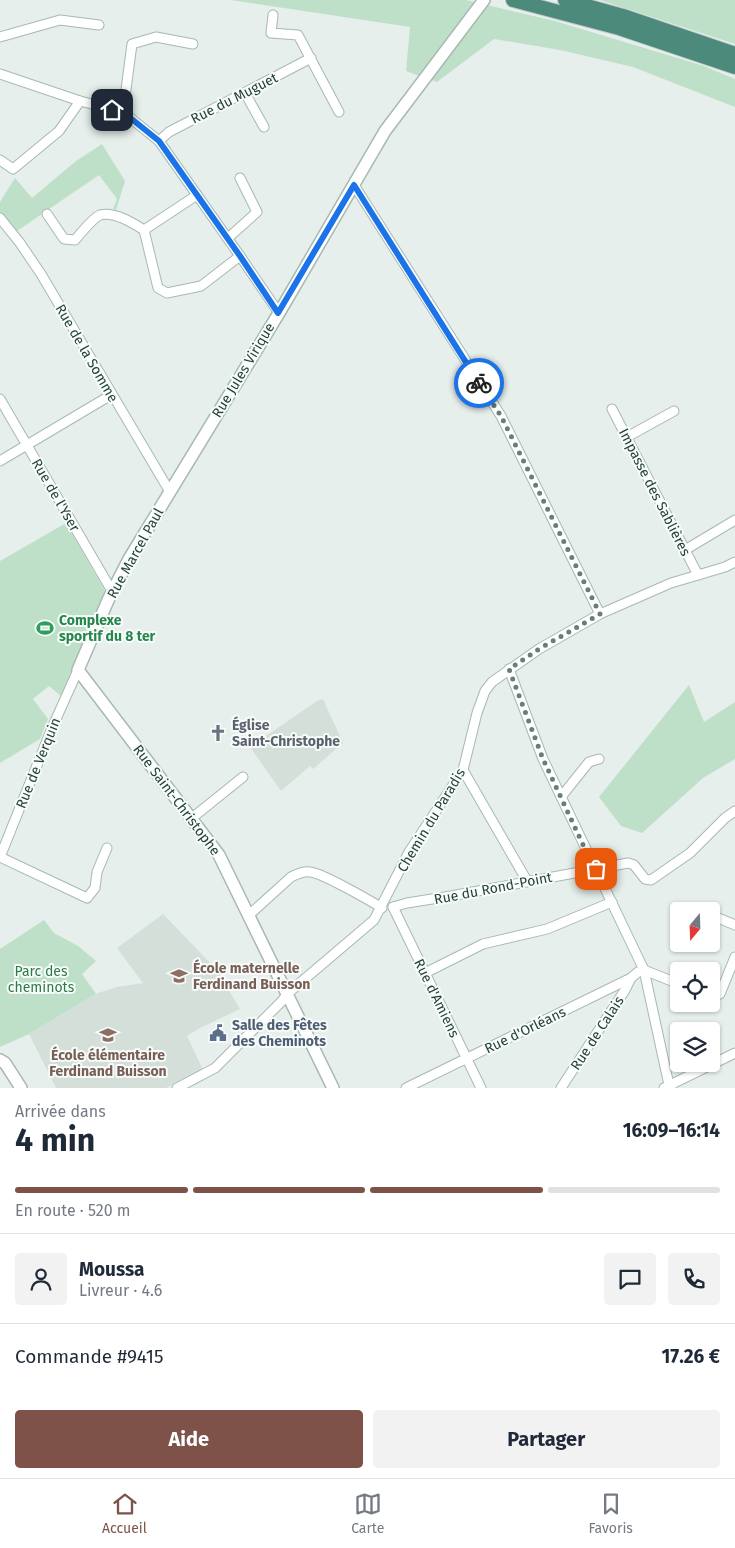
<!DOCTYPE html>
<html lang="fr">
<meta charset="utf-8">
<style>
body{margin:0;font-family:"Fira Sans",sans-serif;background:#f2f2f3;color:#1f2937;height:100vh;display:flex;flex-direction:column;font-size:19px;white-space:nowrap}
*{box-sizing:border-box;margin:0}
p{font-size:16px;color:#747a83}
.icon{flex:none;width:28px;height:28px;fill:none;stroke:currentColor;stroke-width:2;stroke-linecap:round;stroke-linejoin:round}
.map{position:relative;height:1088px;overflow:hidden}
.side{display:flex;flex-direction:column;background:#fff;flex:1}
.side>*{flex:none}
.needle{width:32px;rotate:199deg}
.tools{position:absolute;left:670px;top:902px;display:grid;gap:10px}
.tools a{display:grid;place-items:center;width:50px;height:50px;border-radius:5px;background:#fff;box-shadow:0 1px 4px #0004;font-size:25px}
.pin{position:absolute;display:grid;place-items:center;width:42px;height:42px;color:#fff;margin:-21px;border-radius:10px;box-shadow:0 2px 8px #0006}
.courier{position:absolute;display:grid;place-items:center;width:50px;height:50px;margin:-25px;border:4px solid #1a73e8;border-radius:50%;background:#fff;color:#222;box-shadow:0 1px 6px #0007}
.overview em{font-style:normal;font-weight:700}
.overview div{display:flex;flex-direction:column-reverse}
.overview{display:flex;align-items:center;justify-content:space-between;height:85px;padding:0 15px}
h1{font-size:32px;font-weight:700;line-height:38px}
.bar{display:grid;grid-template-columns:repeat(4,1fr);gap:8px 5px;align-content:center;height:60px;padding:0 15px}
.bar i{height:6px;border-radius:4px;background:#e0e1e3}
.bar .selected{background:#7f5249}
.bar p{grid-column:span 4}
.line{display:flex;align-items:center;gap:12px;padding:0 15px;border-top:1px solid #e0e1e3}
.line div{flex:1}
.round{display:grid;place-items:center;flex:none;width:52px;height:52px;border-radius:5px;background:#f2f2f3}
.cta{display:flex;gap:10px;margin-top:auto;padding:10px 15px}
.cta a{flex:1;height:58px;border-radius:5px;background:#7f5249;color:#fff;font-size:20px;font-weight:700;line-height:58px;text-align:center}
.cta a+a{background:#f2f2f3;color:#1f2937}
.menu{display:flex;justify-content:space-around;align-items:center;height:70px;border-top:1px solid #e0e1e3;background:#fff;font-size:14px;color:#747a83}
.menu a{display:grid;justify-items:center;gap:2px}
.menu .selected{color:#7f5249}
.map>svg:first-child{display:block}
.built{fill:#d4dfda}
.green{fill:#bfe0c8}
.lines{fill:none;stroke-linecap:round;stroke-linejoin:round}
.minor-casing{stroke:#a8b8b2;stroke-width:11}
.tertiary-casing{stroke:#a8b8b2;stroke-width:14}
.trunk-casing{stroke:#c2cac8;stroke-width:16}
.minor{stroke:#fff;stroke-width:9}
.tertiary{stroke:#fff;stroke-width:11}
.trunk{stroke:#4c8a7c;stroke-width:14}
.done{stroke:#687f78;stroke-width:5;stroke-dasharray:0 9}
.route{stroke:#1a73e8;stroke-width:6}
.labels{text-anchor:middle;stroke-width:4;stroke-linejoin:round;paint-order:stroke}
.street-label{font-size:14px;fill:#24423a;stroke:#f7fbf9}
.leisure-label{font-size:14px;font-weight:bold;fill:#27864d;stroke:#f7fbf9;text-anchor:start}
.worship-label{font-size:14px;font-weight:bold;fill:#5b616d;stroke:#f7fbf9;text-anchor:start}
.education-label{font-size:14px;font-weight:bold;fill:#785e54;stroke:#f7fbf9;text-anchor:start}
.park-label{font-size:14px;fill:#2d7a4b;stroke:#f7fbf9}
.service-label{font-size:14px;font-weight:bold;fill:#4e5e75;stroke:#f7fbf9;text-anchor:start}
</style>
<div class="map">
<svg width="735" height="1088" viewBox="0 0 735 1088">
<rect width="100%" height="100%" fill="#e6efeb"/>
<g class="built">
<path d="M323,699L343,743L313,769L310,766L281,791L250,747L317,701Z"/>
<path d="M163,914L216,969L240,1009L200,1028L187,1036L203,1070L166,1088H56L29,1034L98,993L117,987L143,983L117,948Z"/>
</g>
<g class="green">
<path d="M231,0H466L555,21L704,66L735,79V107L633,67L560,50L494,39L437,82L406,71L410,27Z"/>
<path d="M600,0H735V44Z"/>
<path d="M102,144L125,181L116,210L113,209L117,199L99,175L17,231L0,213V202L15,178L32,198L76,161Z"/>
<path d="M66,523L105,591L61,696L49,686L33,699L48,719L40,739L0,763V561Z"/>
<path d="M689,685L704,722L735,702V759L703,778L642,833L621,826L599,797Z"/>
<path d="M44,920L54,933L78,946L96,961L82,974L96,994L29,1034L0,1047V949Z"/>
</g>
<g class="lines">
<g class="minor-casing">
<g id="minor">
<path d="M273,15L271,33L298,35L339,112"/>
<path d="M0,37L60,20L99,25"/>
<path d="M0,74L80,101L123,112L159,141L240,256L279,313"/>
<path d="M245,93L264,127"/>
<path d="M123,112L132,44L156,37L193,44"/>
<path d="M159,141L169,132L311,58"/>
<path d="M0,160L13,169L59,131L80,101"/>
<path d="M354,185L501,416L600,614"/>
<path d="M47,214L64,239L75,240C80,234 93,218 100,215C114,211 133,223 144,230L197,195"/>
<path d="M0,218L20,243L41,274L170,492"/>
<path d="M144,230L158,288L167,293L201,286L240,256"/>
<path d="M228,238L257,212L240,178"/>
<path d="M0,399L109,586L114,589"/>
<path d="M612,409L698,575"/>
<path d="M627,437L674,411"/>
<path d="M0,461L111,395"/>
<path d="M685,550L735,520"/>
<path d="M509,669L543,759L644,970L669,1085L671,1088"/>
<path d="M463,770L527,881"/>
<path d="M561,797L589,762L599,759"/>
<path d="M192,818L243,777"/>
<path d="M0,857L52,728L78,670"/>
<path d="M0,857L87,898L95,888L97,872L107,848"/>
<path d="M393,907L407,903L451,896L628,863L634,865L645,879L651,880L690,853L725,818L735,811"/>
<path d="M393,907L481,1088"/>
<path d="M696,908L703,911"/>
<path d="M249,915L291,877C297,874 303,871 310,872C322,873 369,900 382,908"/>
<path d="M711,915L735,925"/>
<path d="M644,970L679,984"/>
<path d="M425,973L483,944L547,929L612,902"/>
<path d="M711,997L720,994L735,957"/>
<path d="M177,1088L215,1068L282,1001L287,994L374,920L409,852L463,770L477,713L485,691L492,682L539,649L600,614L671,583L725,567L735,562"/>
<path d="M406,1088L631,978L638,972L644,970"/>
<path d="M561,1088L625,990L631,978"/>
<path d="M664,1088L735,1053"/>
</g>
</g>
<g class="tertiary-casing">
<g id="tertiary">
<path d="M0,1060L5,1063L21,1088"/>
<path d="M333,1088L219,855L78,670L109,598L129,559L279,313L385,131L484,0"/>
</g>
</g>
<g class="trunk-casing">
<g id="trunk">
<path d="M513,0L619,28L735,67"/>
<path d="M565,0L623,16L735,54"/>
</g>
</g>
<use href="#minor" class="minor"/>
<use href="#tertiary" class="tertiary"/>
<use href="#trunk" class="trunk"/>
</g>
<g class="lines">
<path class="done" d="M479,383L501,416L600,614L539,649L509,669L543,759L592,864L596,869"/>
<path class="route" d="M112,110L123,112L159,141L240,256L278,313L354,185L479,383"/>
</g>
<defs>
<g id="stadium-bare" transform="scale(1.35)"><path d="M0-5a6.5 5 0 1 0 0 10a6.5 5 0 1 0 0-10ZM-3.5-1.8h7v3.6h-7Z" fill="#2e9e5b" stroke="#f7fbf9" stroke-width="2.5" paint-order="stroke"/></g>
<g id="church-bare" transform="scale(1.35)"><path d="M-1.2-6h2.4v3.5h3.3v2.4h-3.3V6h-2.4V-.1h-3.3v-2.4h3.3Z" fill="#6b7280" stroke="#f7fbf9" stroke-width="2.5" paint-order="stroke"/></g>
<g id="school-bare" transform="scale(1.35)"><path d="M0-5L7-2L0 1L-7-2ZM-4 1L0 2.5L4 1V4Q0 6-4 4Z" fill="#8d6e63" stroke="#f7fbf9" stroke-width="2.5" paint-order="stroke"/></g>
<g id="civic-bare" transform="scale(1.35)"><path d="M-.6-6.5H3V-4.5H.6V-3L4-1V1h2V6H-6V1h2V-1L-.6-3ZM-1.2 2.5V6h2.4V2.5Z" fill="#5c6f8a" stroke="#f7fbf9" stroke-width="2.5" paint-order="stroke"/></g>
</defs>
<g fill-rule="evenodd">
<use href="#stadium-bare" x="45" y="628"/>
<use href="#church-bare" x="218" y="733"/>
<use href="#school-bare" x="179" y="976"/>
<use href="#civic-bare" x="218" y="1033"/>
<use href="#school-bare" x="108" y="1035"/>
</g>
<g class="labels">
<g class="street-label">
<text transform="translate(234 98) rotate(-27)" y="5">Rue du Muguet</text>
<text transform="translate(87 353) rotate(60)" y="5">Rue de la Somme</text>
<text transform="translate(243 370) rotate(-59)" y="5">Rue Jules Virique</text>
<text transform="translate(655 492) rotate(63)" y="5">Impasse des Sablières</text>
<text transform="translate(56 495) rotate(60)" y="5">Rue de l'Yser</text>
<text transform="translate(135 553) rotate(-61)" y="5">Rue Marcel Paul</text>
<text transform="translate(38 763) rotate(-68)" y="5">Rue de Verquin</text>
<text transform="translate(177 800) rotate(53)" y="5">Rue Saint-Christophe</text>
<text transform="translate(431 820) rotate(-59)" y="5">Chemin du Paradis</text>
<text transform="translate(493 888) rotate(-11)" y="5">Rue du Rond-Point</text>
<text transform="translate(437 998) rotate(64)" y="5">Rue d'Amiens</text>
<text transform="translate(525 1030) rotate(-26)" y="5">Rue d'Orléans</text>
<text transform="translate(597 1033) rotate(-57)" y="5">Rue de Calais</text>
</g>
<g class="leisure-label">
<text x="59" y="625">Complexe<tspan x="59" dy="16">sportif du 8 ter</tspan></text>
</g>
<g class="worship-label">
<text x="232" y="730">Église<tspan x="232" dy="16">Saint-Christophe</tspan></text>
</g>
<g class="education-label">
<text x="193" y="973">École maternelle<tspan x="193" dy="16">Ferdinand Buisson</tspan></text>
<text x="108" y="1060" text-anchor="middle">École élémentaire<tspan x="108" dy="16">Ferdinand Buisson</tspan></text>
</g>
<g class="park-label">
<text x="41" y="976">Parc des<tspan x="41" dy="16">cheminots</tspan></text>
</g>
<g class="service-label">
<text x="232" y="1030">Salle des Fêtes<tspan x="232" dy="16">des Cheminots</tspan></text>
</g>
</g>
</svg>
<div class="tools">
<a><svg class="needle" viewBox="-14 -14 28 28"><path d="M0-13l5 13h-10z" fill="#e53935"/><path d="M0 13l5-13h-10z" fill="#747a83"/></svg></a>
<a><svg class="icon" aria-label="locate" viewBox="0 0 24 24"><circle cx="12" cy="12" r="6"/><path d="M12 2v4M12 18v4M2 12h4M18 12h4"/></svg></a>
<a><svg class="icon" aria-label="layers" viewBox="0 0 24 24"><path d="M12 4l9 5-9 5-9-5zM3 14l9 5 9-5"/></svg></a>
</div>
<div class="pin" style="left:596px;top:869px;background:#ea580c"><svg class="icon" aria-label="bag" viewBox="0 0 24 24"><path d="M5 8h14l-1 12H6zM9 8a3 3 0 0 1 6 0"/></svg></div>
<div class="pin" style="left:112px;top:110px;background:#1f2937"><svg class="icon" aria-label="home" viewBox="0 0 24 24"><path d="M3 11l9-7 9 7M6 9v11h12V9"/></svg></div>
<div class="courier" style="left:479px;top:383px"><svg class="icon" aria-label="bike" viewBox="0 0 24 24"><circle cx="6" cy="16" r="4"/><circle cx="18" cy="16" r="4"/><path d="M6 16l4-8h5l3 8M10 8l3 8H6M13 5h3"/></svg></div>
</div>
<section class="side">
<div class="overview"><div><h1>4 min</h1><p>Arrivée dans</p></div><em>16:09–16:14</em></div>
<div class="bar"><i class="selected"></i><i class="selected"></i><i class="selected"></i><i></i><p>En route · 520 m</p></div>
<div class="line" style="height:90px"><a class="round"><svg class="icon" aria-label="person" viewBox="0 0 24 24"><circle cx="12" cy="8" r="4"/><path d="M4 21q1-7 8-7t8 7"/></svg></a><div><b>Moussa</b><p>Livreur · 4.6</p></div><a class="round"><svg class="icon" aria-label="chat" viewBox="0 0 24 24"><path d="M4 5h16v11H9l-5 4z"/></svg></a><a class="round"><svg class="icon" aria-label="phone" viewBox="0 0 24 24"><path d="M5 4h4l2 5-3 2q2 4 5 5l2-3 5 2v4C11 20 4 13 5 4z"/></svg></a></div>
<div class="line" style="height:65px"><div>Commande #9415</div><b>17.26 €</b></div>
<div class="cta"><a>Aide</a><a>Partager</a></div>
</section>
<nav class="menu">
<a class="selected"><svg class="icon" aria-label="home" viewBox="0 0 24 24"><path d="M3 11l9-7 9 7M6 9v11h12V9"/></svg>Accueil</a>
<a><svg class="icon" aria-label="map" viewBox="0 0 24 24"><path d="M3 6l6-2 6 2 6-2v14l-6 2-6-2-6 2zM9 4v14M15 6v14"/></svg>Carte</a>
<a><svg class="icon" aria-label="saved" viewBox="0 0 24 24"><path d="M7 4h10v16l-5-4-5 4z"/></svg>Favoris</a>
</nav>
